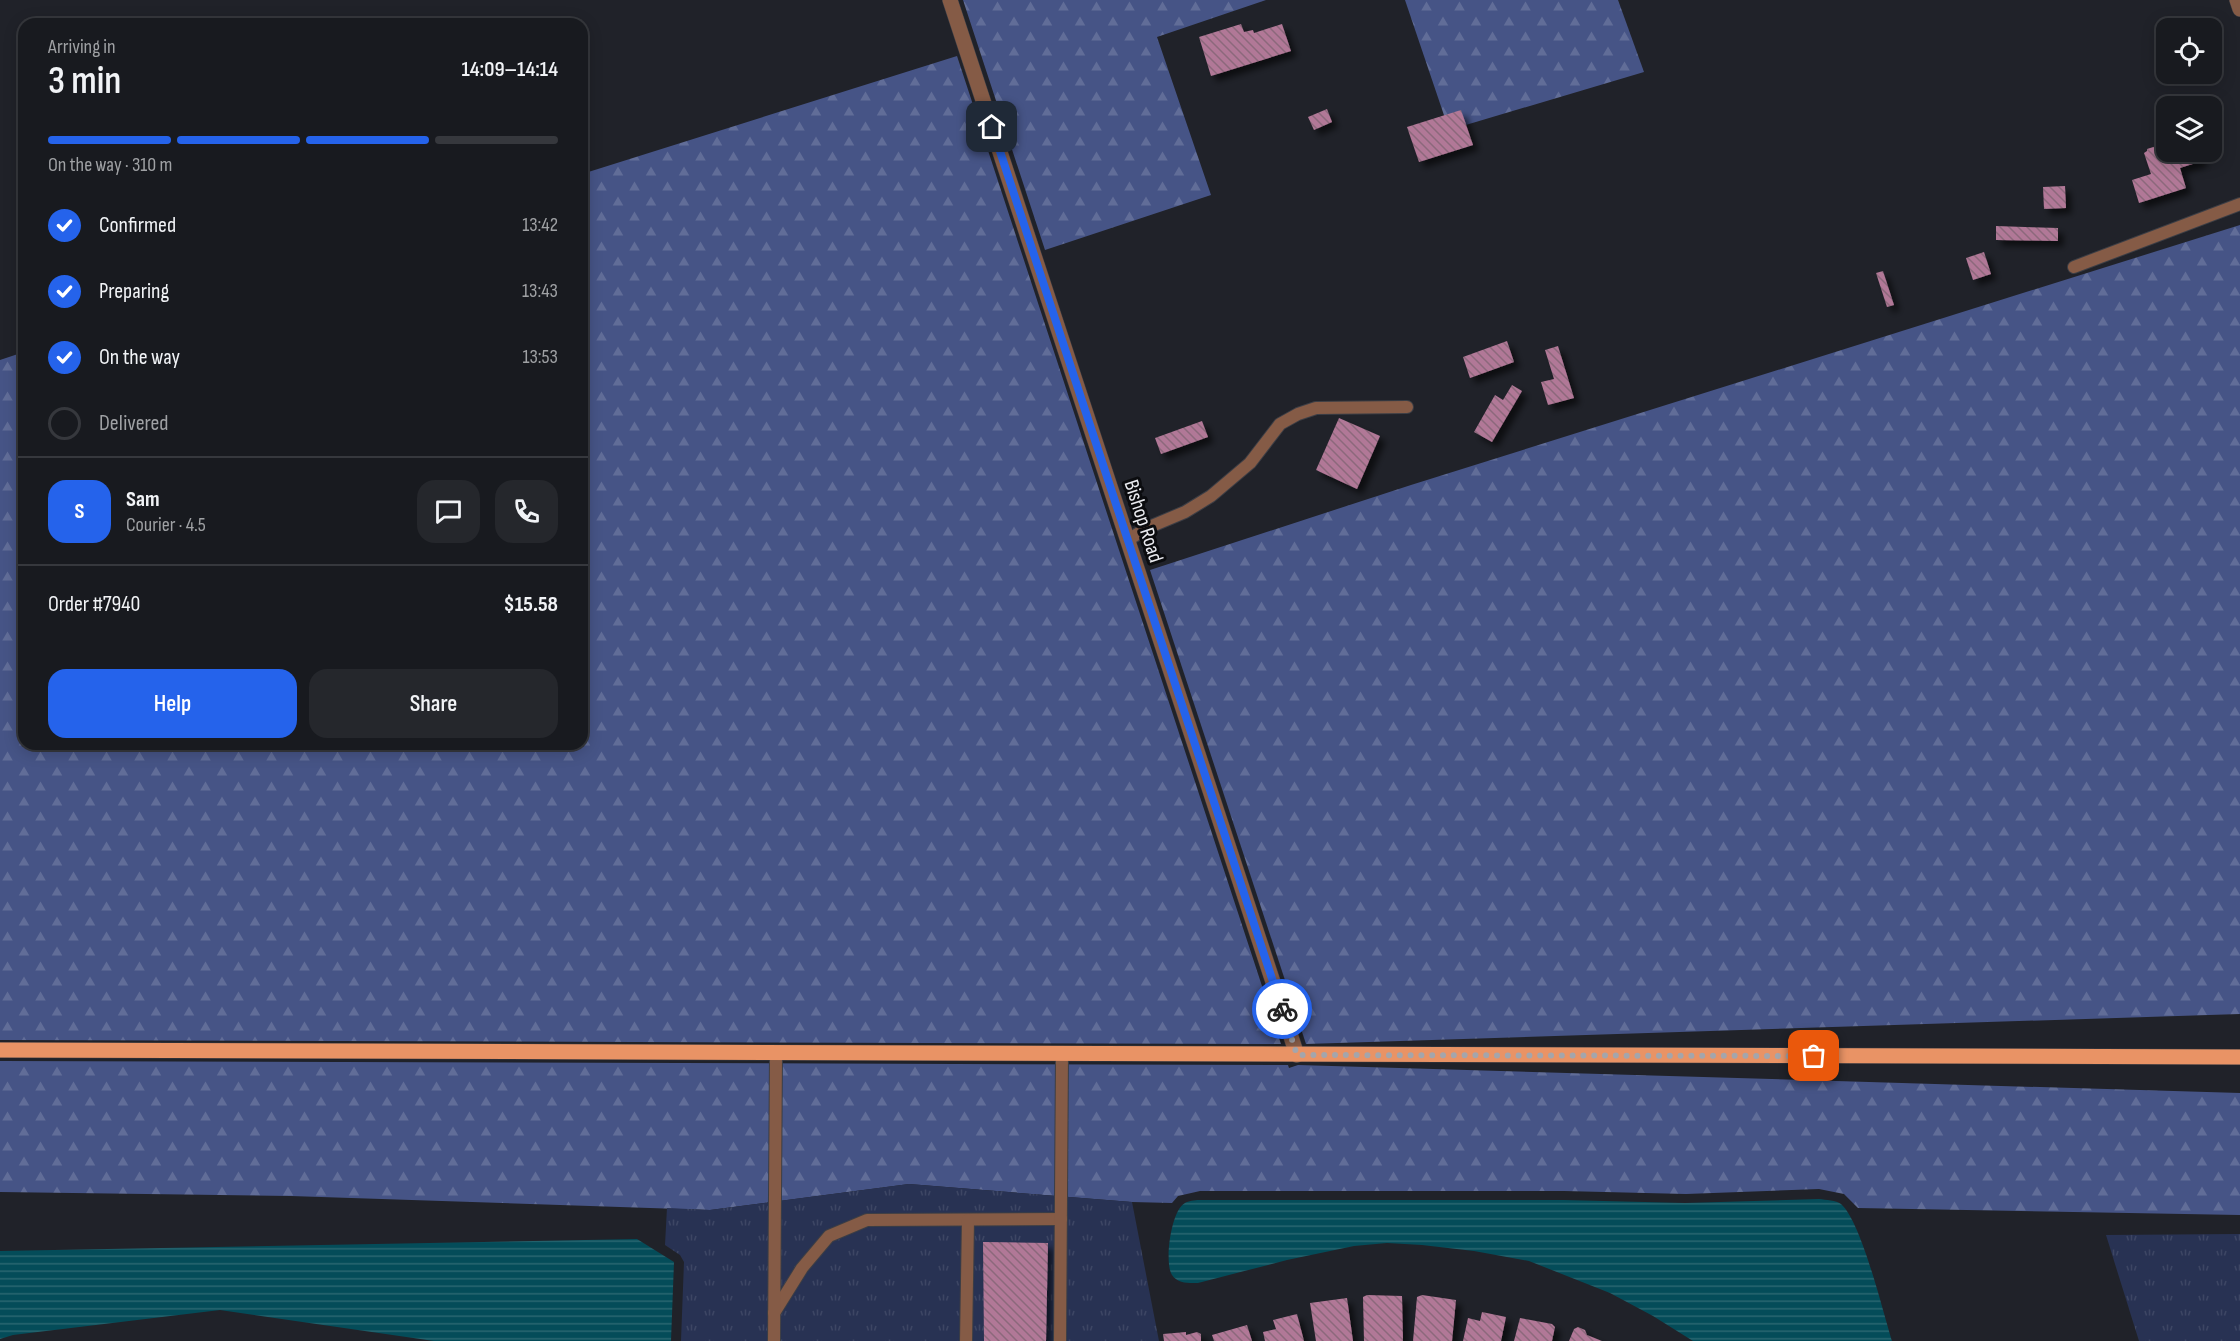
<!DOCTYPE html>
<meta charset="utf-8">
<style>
body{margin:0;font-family:"Sofia Sans Condensed",sans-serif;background:#25272c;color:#f1f3f6;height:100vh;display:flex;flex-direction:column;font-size:22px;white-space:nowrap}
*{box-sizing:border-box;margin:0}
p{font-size:20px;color:#9fa1a4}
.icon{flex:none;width:33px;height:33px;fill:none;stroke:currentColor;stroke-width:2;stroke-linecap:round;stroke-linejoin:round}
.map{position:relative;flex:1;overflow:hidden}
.details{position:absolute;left:18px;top:18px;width:570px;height:732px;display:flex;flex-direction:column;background:#181a1f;border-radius:18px;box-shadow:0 3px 15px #0003,0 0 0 2px #36383d}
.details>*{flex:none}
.controls{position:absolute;left:2156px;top:18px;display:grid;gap:12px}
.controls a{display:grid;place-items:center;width:66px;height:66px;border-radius:12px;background:#181a1f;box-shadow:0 3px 15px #0003,0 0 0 2px #36383d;font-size:30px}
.pin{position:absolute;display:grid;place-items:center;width:51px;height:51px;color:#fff;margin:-26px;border-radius:12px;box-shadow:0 3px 9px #0006}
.courier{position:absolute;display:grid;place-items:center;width:60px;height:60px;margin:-30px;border:4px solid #2563eb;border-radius:50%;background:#fff;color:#222;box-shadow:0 2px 8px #0007}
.summary em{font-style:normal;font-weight:600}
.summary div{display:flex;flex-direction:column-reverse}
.summary{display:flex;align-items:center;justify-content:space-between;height:102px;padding:0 30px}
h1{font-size:39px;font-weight:600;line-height:45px}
.bar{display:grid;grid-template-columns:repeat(4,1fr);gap:9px 6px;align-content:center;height:72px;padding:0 30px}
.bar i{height:8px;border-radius:4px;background:#36383d}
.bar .active{background:#2563eb}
.bar p{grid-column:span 4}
.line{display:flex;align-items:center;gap:15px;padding:0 30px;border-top:2px solid #36383d}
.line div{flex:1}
.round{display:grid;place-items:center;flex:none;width:63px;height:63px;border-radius:18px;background:#25272c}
ol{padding:0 30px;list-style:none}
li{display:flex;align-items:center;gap:18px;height:66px}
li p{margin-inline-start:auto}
li .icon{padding:6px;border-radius:50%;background:#2563eb;color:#fff;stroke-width:4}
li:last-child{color:#9fa1a4}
li i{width:33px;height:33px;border:3px solid #36383d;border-radius:50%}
.button{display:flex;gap:12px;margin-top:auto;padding:12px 30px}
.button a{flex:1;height:69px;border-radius:18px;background:#2563eb;color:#fff;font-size:24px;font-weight:600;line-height:69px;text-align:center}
.button a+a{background:#25272c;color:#f1f3f6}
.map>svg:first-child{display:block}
.forest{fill:url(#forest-firs)}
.park{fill:url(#park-tufts)}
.water{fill:url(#water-rules)}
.building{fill:url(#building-back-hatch);filter:url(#shadow)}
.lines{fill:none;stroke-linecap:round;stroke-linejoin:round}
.service-casing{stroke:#3c3e45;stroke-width:14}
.minor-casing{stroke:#3c3e45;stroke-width:16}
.primary-casing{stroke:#3c3e45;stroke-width:16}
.service{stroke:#855b46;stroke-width:12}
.minor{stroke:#855b46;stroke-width:15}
.primary{stroke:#e99365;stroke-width:15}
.done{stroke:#a4a5ab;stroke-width:6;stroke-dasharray:0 10.8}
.route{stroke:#2563eb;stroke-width:8}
.labels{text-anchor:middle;stroke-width:6;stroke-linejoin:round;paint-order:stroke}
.street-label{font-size:21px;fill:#ebecf1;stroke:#0b0c0f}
</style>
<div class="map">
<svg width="2240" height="1341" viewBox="0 0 2240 1341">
<defs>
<pattern id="forest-firs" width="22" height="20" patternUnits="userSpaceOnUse" patternTransform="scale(1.5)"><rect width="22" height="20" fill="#465486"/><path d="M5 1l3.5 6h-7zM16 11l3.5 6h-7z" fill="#616d98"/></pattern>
<pattern id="park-tufts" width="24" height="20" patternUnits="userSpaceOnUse" patternTransform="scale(1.5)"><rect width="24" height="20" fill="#283253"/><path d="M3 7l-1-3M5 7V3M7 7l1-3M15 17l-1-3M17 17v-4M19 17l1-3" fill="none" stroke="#3d4664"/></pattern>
<pattern id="water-rules" width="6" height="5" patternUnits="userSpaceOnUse" patternTransform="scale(1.5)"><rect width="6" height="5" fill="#044c59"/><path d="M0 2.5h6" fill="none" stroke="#296671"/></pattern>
<pattern id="building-back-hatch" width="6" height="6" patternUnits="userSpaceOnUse" patternTransform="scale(1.5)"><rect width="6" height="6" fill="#b17897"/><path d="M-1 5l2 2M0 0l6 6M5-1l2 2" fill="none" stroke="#8c677b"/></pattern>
<filter id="shadow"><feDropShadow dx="5.5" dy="5.5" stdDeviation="3" flood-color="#0009"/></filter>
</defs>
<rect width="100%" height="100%" fill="#202229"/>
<g class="forest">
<path d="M963,0H1266L1157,37L1211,195L1045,250Z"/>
<path d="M1405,0H1618L1644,72L1449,130Z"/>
<path d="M957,56L1281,1044L0,1040V360L24,352V744H582V174Z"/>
<path d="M2240,225V1014L1306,1044L1150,570L1411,485Z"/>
<path d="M0,1061L1288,1065L1289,1068L1298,1065L2240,1093V1215L1858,1208L1844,1194L1819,1189L1686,1194L1564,1191H1200L1178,1196L1172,1203L1132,1202L909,1184L710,1210L291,1196L0,1192Z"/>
</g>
<g class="park">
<path d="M909,1184L1132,1202L1159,1341H681L684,1262L680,1255L665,1245L667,1208L710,1210Z"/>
<path d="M2240,1234V1341H2139L2106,1235Z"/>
</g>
<g class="water">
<path d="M1819,1199C1826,1200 1836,1200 1841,1204C1861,1221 1883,1312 1892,1341H1693L1653,1316L1610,1293L1529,1261L1474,1251L1422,1245L1387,1243L1354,1246L1287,1260L1198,1283C1189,1283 1178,1284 1172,1275C1164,1263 1171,1210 1185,1203C1188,1201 1195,1200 1199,1200H1563L1685,1203Z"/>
<path d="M637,1239L674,1262L671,1341H434L220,1310L13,1335L0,1339V1251Z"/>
</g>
<g class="building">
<path d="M1241,24L1244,32L1253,30L1254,33L1282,24L1291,51L1211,76L1199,37Z"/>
<path d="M1327,109L1332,122L1314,130L1308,117Z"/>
<path d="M1461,110L1473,145L1419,162L1407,127Z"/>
<path d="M2166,143V152H2199L2202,161L2180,168L2186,188L2139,203L2132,180L2151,174L2144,153L2147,151V149Z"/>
<path d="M2065,186L2066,208L2044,209L2043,187Z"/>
<path d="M1996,226L2058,228V241L1996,240Z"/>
<path d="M1984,252L1991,274L1973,280L1966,258Z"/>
<path d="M1883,271L1894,305L1887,307L1876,273Z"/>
<path d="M1507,341L1514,362L1470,378L1463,357Z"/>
<path d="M1558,346L1574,398L1548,405L1541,382L1554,379L1545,350Z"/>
<path d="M1512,385L1522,391L1492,442L1474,432L1495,395L1503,400Z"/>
<path d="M1339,418L1380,436L1357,489L1316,470Z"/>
<path d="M1202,421L1208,437L1161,454L1155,438Z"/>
<path d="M983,1242L1048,1243L1046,1341H984Z"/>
<path d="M1367,1295L1402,1296L1403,1341H1364L1363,1297Z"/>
<path d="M1422,1295L1456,1300L1452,1341H1413L1417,1297Z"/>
<path d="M1347,1298L1353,1341H1316L1310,1303Z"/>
<path d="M1482,1312L1506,1317L1501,1341H1463L1468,1318L1480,1321Z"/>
<path d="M1297,1314L1304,1341H1265L1263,1332L1276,1329L1273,1320Z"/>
<path d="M1520,1318L1552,1324L1555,1327L1552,1341H1514Z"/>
<path d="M1247,1325L1252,1341H1214L1212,1335Z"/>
<path d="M1578,1327L1585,1330L1587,1335L1602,1341H1569L1574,1329Z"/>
<path d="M1186,1332V1335L1197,1332L1201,1334V1341H1164L1163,1334Z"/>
</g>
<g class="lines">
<g class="service-casing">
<g id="service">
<path d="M2074,267L2240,204"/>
<path d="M1128,540L1147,528L1185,512L1211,496L1250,463L1280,424L1298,414L1316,408L1407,407"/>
<path d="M774,1313L802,1268L829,1236L867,1220L1061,1219"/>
<path d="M774,1341L776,1053"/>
<path d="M966,1341L968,1220"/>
<path d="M1060,1341L1062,1054"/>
</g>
</g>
<g class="minor-casing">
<g id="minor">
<path d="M950,0L1297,1055"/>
<path d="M2237,0L2240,9"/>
</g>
</g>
<g class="primary-casing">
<path id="primary" d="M0,1050L2240,1057"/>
</g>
<use href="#service" class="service"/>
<use href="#minor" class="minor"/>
<use href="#primary" class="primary"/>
</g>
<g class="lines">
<path class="done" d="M1282,1009L1297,1055L1814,1056"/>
<path class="route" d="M992,127L1282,1009"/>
</g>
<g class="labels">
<g class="street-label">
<text transform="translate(1144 521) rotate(72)" y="7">Bishop Road</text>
</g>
</g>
</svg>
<div class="controls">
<a><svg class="icon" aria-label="locate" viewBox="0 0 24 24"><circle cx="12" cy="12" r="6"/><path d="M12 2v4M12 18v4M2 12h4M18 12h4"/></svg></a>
<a><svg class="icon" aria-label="layers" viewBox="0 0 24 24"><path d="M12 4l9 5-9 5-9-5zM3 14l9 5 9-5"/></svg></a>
</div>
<div class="pin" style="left:1814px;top:1056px;background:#ea580c"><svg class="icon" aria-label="bag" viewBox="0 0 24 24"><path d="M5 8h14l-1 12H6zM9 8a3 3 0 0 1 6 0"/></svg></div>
<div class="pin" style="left:992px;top:127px;background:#1f2937"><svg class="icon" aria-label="home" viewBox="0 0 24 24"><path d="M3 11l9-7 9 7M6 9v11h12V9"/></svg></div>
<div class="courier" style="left:1282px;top:1009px"><svg class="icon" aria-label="bike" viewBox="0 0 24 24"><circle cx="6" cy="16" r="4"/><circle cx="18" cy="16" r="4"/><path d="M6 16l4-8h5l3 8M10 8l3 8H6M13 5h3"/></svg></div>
<section class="details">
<div class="summary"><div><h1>3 min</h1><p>Arriving in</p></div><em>14:09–14:14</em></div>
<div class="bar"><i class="active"></i><i class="active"></i><i class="active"></i><i></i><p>On the way · 310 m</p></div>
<ol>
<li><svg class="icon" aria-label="check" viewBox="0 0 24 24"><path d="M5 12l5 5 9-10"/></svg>Confirmed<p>13:42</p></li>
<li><svg class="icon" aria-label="check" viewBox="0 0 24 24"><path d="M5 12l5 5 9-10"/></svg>Preparing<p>13:43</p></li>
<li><svg class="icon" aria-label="check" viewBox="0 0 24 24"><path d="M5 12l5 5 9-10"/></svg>On the way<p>13:53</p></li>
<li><i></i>Delivered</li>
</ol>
<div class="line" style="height:108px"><b class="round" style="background:#2563eb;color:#fff">S</b><div><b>Sam</b><p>Courier · 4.5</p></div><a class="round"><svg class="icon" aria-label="chat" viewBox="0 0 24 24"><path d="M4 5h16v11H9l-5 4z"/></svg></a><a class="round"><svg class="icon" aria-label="phone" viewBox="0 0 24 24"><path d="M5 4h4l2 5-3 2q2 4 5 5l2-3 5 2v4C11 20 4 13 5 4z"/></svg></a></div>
<div class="line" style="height:78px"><div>Order #7940</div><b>$15.58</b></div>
<div class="button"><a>Help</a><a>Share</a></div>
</section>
</div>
